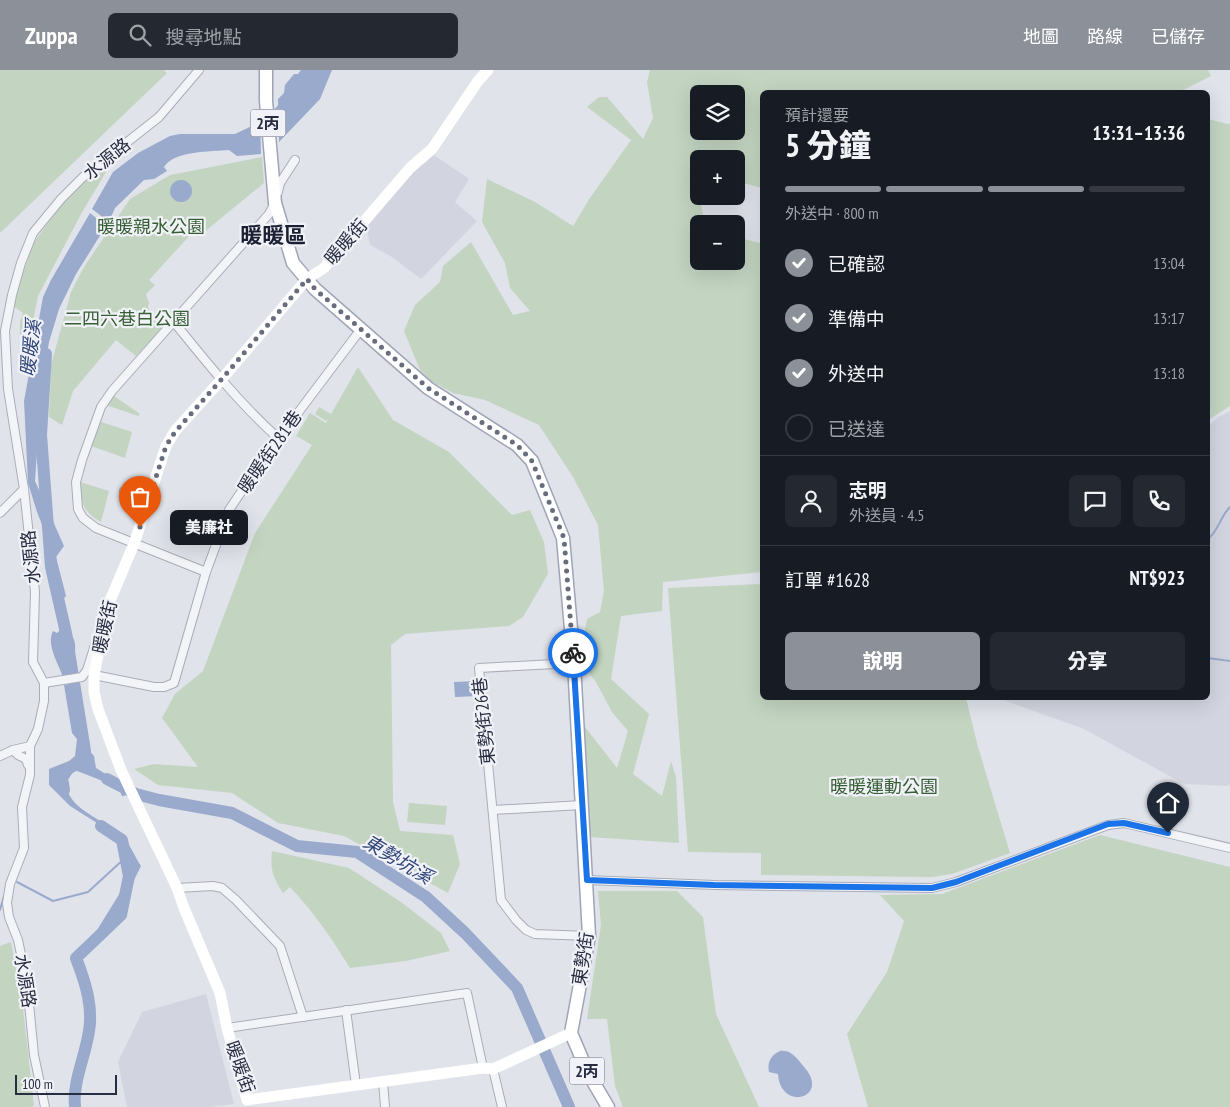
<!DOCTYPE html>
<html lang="zh-TW">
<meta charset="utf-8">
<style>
body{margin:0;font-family:"PT Sans Narrow","Noto Sans TC",sans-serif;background:#242831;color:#f1f3f6;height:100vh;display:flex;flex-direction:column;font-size:19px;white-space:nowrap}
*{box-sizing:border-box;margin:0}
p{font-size:16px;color:#9ea1a6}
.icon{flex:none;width:28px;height:28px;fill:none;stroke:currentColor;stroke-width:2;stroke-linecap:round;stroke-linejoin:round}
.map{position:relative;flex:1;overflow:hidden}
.drawer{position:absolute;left:760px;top:20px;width:450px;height:610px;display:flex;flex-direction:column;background:#171b24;border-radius:8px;box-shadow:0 5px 20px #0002}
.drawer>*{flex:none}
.tools{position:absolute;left:690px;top:15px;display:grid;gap:10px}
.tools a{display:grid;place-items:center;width:55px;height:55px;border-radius:8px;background:#171b24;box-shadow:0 5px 20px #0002;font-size:25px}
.scale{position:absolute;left:15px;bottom:12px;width:102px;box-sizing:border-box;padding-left:5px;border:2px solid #282e42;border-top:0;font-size:14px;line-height:18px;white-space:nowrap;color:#282e42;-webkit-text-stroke:4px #f0f2f7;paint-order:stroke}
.pin{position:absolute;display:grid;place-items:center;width:42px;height:42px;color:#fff;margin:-51px -21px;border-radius:50% 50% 50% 0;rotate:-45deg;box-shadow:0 0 5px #0007}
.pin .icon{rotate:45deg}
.courier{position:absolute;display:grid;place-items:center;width:50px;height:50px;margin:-25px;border:4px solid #1a73e8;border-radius:50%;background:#fff;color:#222;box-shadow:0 1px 6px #0007}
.bubble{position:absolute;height:35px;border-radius:8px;background:#171b24;box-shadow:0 5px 20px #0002;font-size:16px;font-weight:800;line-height:35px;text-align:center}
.summary em{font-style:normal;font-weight:800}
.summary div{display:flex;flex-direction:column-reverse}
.summary{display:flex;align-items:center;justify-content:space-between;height:85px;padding:0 25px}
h1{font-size:32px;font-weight:800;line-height:38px}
.bar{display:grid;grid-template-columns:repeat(4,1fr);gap:8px 5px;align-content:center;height:60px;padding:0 25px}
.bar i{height:6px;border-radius:4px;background:#363941}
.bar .selected{background:#8c9099}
.bar p{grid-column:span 4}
.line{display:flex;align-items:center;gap:12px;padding:0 25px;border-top:1px solid #363941}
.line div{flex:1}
.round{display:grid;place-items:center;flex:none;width:52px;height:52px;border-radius:8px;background:#242831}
ol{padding:0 25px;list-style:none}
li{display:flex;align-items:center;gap:15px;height:55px}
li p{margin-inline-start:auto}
li .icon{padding:5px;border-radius:50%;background:#8c9099;color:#fff;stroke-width:4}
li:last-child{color:#9ea1a6}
li i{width:28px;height:28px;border:2px solid #363941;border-radius:50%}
.button{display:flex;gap:10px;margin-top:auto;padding:10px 25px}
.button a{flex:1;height:58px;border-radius:8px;background:#8c9099;color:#fff;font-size:20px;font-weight:800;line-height:58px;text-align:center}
.button a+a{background:#242831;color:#f1f3f6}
header{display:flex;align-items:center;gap:30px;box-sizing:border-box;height:70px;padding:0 25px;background:#8c9099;color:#fff}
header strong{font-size:24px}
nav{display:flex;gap:28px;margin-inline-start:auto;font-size:18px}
.search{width:350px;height:45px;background:#242831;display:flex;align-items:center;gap:12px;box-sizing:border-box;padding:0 18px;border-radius:8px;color:#9ea1a6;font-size:19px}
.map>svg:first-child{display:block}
.built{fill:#d2d5df}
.green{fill:#c3d4c1;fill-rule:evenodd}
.water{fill:#9ac}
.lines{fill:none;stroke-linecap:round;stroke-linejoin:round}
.stream{stroke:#9ac;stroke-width:2}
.river{stroke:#9ac;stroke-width:12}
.street-casing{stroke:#a9adb8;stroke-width:10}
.primary-casing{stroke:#9fa5b6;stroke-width:15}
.street{stroke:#f3f4f8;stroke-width:8}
.secondary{stroke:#fff;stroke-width:11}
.primary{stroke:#fff;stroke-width:12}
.done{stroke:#686d7d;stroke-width:5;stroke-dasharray:0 9}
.route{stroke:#1a73e8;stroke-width:6}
.labels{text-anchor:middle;stroke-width:4.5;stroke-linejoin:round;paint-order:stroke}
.shield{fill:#f0f2f7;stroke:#646978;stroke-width:1}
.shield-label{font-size:16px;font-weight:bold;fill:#282e42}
.street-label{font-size:18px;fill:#282e42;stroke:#f0f2f7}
.park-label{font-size:18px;fill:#365f34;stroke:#f0f2f7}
.water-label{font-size:19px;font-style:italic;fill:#304678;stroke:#f0f2f7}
.district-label{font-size:22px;font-weight:bold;fill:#1a1f33;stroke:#f0f2f7}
</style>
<header>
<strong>Zuppa</strong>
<div class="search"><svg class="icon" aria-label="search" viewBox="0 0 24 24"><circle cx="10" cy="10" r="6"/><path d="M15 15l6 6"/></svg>搜尋地點</div>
<nav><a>地圖</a><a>路線</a><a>已儲存</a></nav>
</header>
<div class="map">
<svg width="1230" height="1037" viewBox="0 0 1230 1037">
<rect width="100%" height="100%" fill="#e0e3ea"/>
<g class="built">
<path d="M434,85L469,109L455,132L477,151L421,209L392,187L370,175L366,155L413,98Z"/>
<path d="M1230,341V714L1228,716L1184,714L1084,659L998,628H1208V357L1217,348Z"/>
<path d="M206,924L234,1034L210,1037H127L118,992L142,942Z"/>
</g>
<g class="green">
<path d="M0,0H163L167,3L0,163Z"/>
<path d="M650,0H1208L1211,6L1183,20L1181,22H762V118L736,111V89H699V126H710L701,135L705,154H699V191H736V167L760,173L762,163V502L663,512L662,541L621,546L611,609L649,644L633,704L662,726L671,691L676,707L679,773L590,767L585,657L617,698L628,661L612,642L596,612L584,597L583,570L587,549L600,542L604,521L598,455L573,407L539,355L485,330L453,323L431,311L420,300L404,261L415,235L440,212L443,196L471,172L513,245L530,241L510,218L505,193L482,152L487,109L535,132L573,156L590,128L631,70L587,37L599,27H607L643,69L653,48L647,12ZM699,24H736V61H699Z"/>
<path d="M1208,49L1228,54L1230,53V336L1208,350Z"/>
<path d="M262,87L264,113L198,167L192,163L149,210L155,215L146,224L149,233L148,237L151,244L165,255L136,286L116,270L73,321L62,355L49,347L51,295L71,222L84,197L130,129L170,105Z"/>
<path d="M102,97L106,102L81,144L38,226L30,266L20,264V252L23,243L12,235L34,172L72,121Z"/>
<path d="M358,297L393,350L449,382L512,445L530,440L544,472L548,504L523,547L509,556L405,564L391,575L393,732L400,761L453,765L460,794L448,823L344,766L278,753L232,723L158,715L134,699L154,694L198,697L162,648L175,624L203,601L255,463L312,375L296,366L310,343L326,353L328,348L326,351L315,344L319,337L331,344Z"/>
<path d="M114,326L140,344L138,346L106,335Z"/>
<path d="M98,351L132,362L125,388L91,376Z"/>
<path d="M80,412L109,421L101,452C82,441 81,433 80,412Z"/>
<path d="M762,514V628H966L978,677L1010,783L952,804L932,807L761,805V783L688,782L668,518Z"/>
<path d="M409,733L447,736L445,755L407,752Z"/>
<path d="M1100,765L1230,797V1037H868L847,964L887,902L904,851L880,825L942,824Z"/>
<path d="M272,781L349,798L401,832L441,863L450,881L406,891L350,898C332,869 314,842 290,817L283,823C273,807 270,800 272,781Z"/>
<path d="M598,821H677L703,847L716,944L759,1037H623L615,1016L607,949H587L601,855Z"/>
<path d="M11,872L23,938L34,1036L30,1037H0V876Z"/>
</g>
<g class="water">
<path d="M301,0H332L320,29L279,72L278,29L284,23L285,15L294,4H298Z"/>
<path d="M260,52L261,84L237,86L229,80C210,82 175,80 164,97L167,101L154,109L144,110L115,138L109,152L92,139L113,102L138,83L170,66L180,64H235Z"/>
<circle cx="181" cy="121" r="11"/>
<path d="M90,143L106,156L76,204L59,239L49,272L41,322L35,411L64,476L56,487L66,526C48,545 74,560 75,574C76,584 73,596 71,606L63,607C58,593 46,575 53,561L57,563L60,560L56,537L60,525L58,509L47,494L53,465L45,462L37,442L28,413L24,331L43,227L51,210Z"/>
<path d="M477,611L478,626L455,627L454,612Z"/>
<path d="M73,613L80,661L90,673L88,679L94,686L96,698L118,712L125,726H122L118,717L67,697L65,698C60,740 98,744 123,767C130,774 135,787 141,796L105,868L97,860L123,818L124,770L70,736L49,715V699L69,691L75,686L77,669L72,663L64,615Z"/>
<path d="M780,981C789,980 794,985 800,992C804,997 809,1002 811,1008C819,1031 780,1037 778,1004L769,1002C767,992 771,985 780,981Z"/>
</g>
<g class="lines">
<g class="stream">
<path d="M1208,469C1220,459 1219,448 1230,437"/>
<path d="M1208,588L1230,591"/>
<path d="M17,812L53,831L88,822L125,788"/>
<path d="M0,840L4,826"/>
</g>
<g class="river">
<path d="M247,68L267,57L288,33"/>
<path d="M46,284L41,365L51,497L66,563L85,681"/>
<path d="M107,709L136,724L159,730L232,743L297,776L357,782L426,827L465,863L517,918L569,1037"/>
<path d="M64,720L62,708L68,699L84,689"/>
<path d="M75,1037C72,1009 89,979 90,952C91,929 84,909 76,888L121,845L129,806L122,770L101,756"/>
</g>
<g class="street-casing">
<g id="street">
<path d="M278,122L280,113L295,90"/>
<path d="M174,252C207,293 240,334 279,369"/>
<path d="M124,421L148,427"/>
<path d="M0,443L24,419"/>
<path d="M206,502L96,458L83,448L78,439L76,412L82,390L101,337L112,321L269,144L275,133"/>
<path d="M574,593L479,598L501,830L516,850L526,860L535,864L589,866"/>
<path d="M94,605L154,617H164L174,613L206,502L229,440L264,388L361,259"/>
<path d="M44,613L82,607L87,600L96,572"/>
<path d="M13,680L18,685L26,689L28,695"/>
<path d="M0,686L13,680L30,676"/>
<path d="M493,740L582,735"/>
<path d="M587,810L715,815L932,818L956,812L1108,755L1124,753L1230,778"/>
<path d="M177,818L213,816L222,818L236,830L280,876L303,947"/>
<path d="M346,940L356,1015"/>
<path d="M227,958L467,923L483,998"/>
<path d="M493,999L502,1037"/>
<path d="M383,1011L385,1037"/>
<path d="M45,1037L34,985L27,913L18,870L9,847L7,833L10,814L24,778L22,737L30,705V676L38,659L44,631V613L33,592L35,522L24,419L8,319L5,261L12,225L21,193L33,163L61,129L83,107L159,47L199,0"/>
</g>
</g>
<g class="primary-casing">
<path id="primary" d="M266,0V31L275,133L293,193L315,219L428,318L517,375L532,391L563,468L574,593L589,866L571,963L588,1003L608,1037"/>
</g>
<use href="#street" class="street"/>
<path class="secondary" d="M488,0L478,11L432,79L410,98L324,198L307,209L221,310L175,361L166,376L134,474L103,547V560L94,605V622L98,639L121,700L177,818L184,838L220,923L227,958L247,1030L483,998L493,999L571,963"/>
<use href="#primary" class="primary"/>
</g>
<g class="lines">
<path class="done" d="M140,457L166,376L175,362L221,310L307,209L315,219L428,318L517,375L532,391L564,468L573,583"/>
<path class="route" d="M573,583L587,810L714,815L932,818L956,812L1108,754L1124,753L1168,763"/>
</g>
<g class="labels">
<g class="shield">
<rect x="250.5" y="39.5" width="35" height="27" rx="4"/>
<rect x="569.5" y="987.5" width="35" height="27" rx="4"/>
</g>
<g class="shield-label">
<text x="268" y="59">2丙</text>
<text x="587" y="1007">2丙</text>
</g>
<g class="street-label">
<text transform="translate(107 89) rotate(-39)" y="6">水源路</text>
<text transform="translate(346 172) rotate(-49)" y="6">暖暖街</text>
<text transform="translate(270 382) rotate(-55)" y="6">暖暖街281巷</text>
<text transform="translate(31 487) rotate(-96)" y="6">水源路</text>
<text transform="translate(105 557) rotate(-77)" y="6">暖暖街</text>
<text transform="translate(484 651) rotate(-96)" y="6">東勢街26巷</text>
<text transform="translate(583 889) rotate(-81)" y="6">東勢街</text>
<text transform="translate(25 911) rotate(81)" y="6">水源路</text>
<text transform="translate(240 997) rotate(71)" y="6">暖暖街</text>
</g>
<g class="park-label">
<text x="151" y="163">暖暖親水公園</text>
<text x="127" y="255">二四六巷白公園</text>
<text x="884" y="723">暖暖運動公園</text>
</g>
<g class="water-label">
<text transform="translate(30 278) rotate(-83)" y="7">暖暖溪</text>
<text transform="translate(398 789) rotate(31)" y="7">東勢坑溪</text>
</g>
<g class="district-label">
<text x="273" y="173">暖暖區</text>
</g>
</g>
</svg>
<div class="tools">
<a><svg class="icon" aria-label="layers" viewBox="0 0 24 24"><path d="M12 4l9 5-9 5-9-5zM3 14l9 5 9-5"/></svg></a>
<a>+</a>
<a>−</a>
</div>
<div class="scale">100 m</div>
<div class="pin" style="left:140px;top:457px;background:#ea580c"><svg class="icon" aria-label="bag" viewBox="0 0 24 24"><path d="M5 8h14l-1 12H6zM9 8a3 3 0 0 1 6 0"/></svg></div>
<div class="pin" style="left:1168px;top:763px;background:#1f2937"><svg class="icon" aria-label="home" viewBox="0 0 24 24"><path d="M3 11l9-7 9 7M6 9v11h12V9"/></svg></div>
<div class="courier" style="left:573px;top:583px"><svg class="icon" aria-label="bike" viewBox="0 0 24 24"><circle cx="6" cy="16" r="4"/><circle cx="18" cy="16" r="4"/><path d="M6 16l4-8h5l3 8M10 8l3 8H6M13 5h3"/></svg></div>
<div class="bubble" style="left:170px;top:440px;width:78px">美廉社</div>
<section class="drawer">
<div class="summary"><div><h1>5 分鐘</h1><p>預計還要</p></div><em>13:31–13:36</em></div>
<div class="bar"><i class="selected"></i><i class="selected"></i><i class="selected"></i><i></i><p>外送中 · 800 m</p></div>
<ol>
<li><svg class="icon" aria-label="check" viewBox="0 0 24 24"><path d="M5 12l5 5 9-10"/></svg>已確認<p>13:04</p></li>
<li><svg class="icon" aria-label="check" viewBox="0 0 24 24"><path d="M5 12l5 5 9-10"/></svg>準備中<p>13:17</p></li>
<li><svg class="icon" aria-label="check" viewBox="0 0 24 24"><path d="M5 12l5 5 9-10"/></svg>外送中<p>13:18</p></li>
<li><i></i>已送達</li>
</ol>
<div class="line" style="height:90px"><a class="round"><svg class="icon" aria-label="person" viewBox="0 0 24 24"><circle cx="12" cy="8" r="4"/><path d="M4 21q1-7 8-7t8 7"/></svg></a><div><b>志明</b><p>外送員 · 4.5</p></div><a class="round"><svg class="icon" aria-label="chat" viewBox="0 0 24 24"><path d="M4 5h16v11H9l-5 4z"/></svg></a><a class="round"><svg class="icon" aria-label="phone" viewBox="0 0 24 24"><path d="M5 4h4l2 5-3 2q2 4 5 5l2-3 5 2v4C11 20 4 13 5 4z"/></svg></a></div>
<div class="line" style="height:65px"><div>訂單 #1628</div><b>NT$923</b></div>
<div class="button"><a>說明</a><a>分享</a></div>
</section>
</div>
